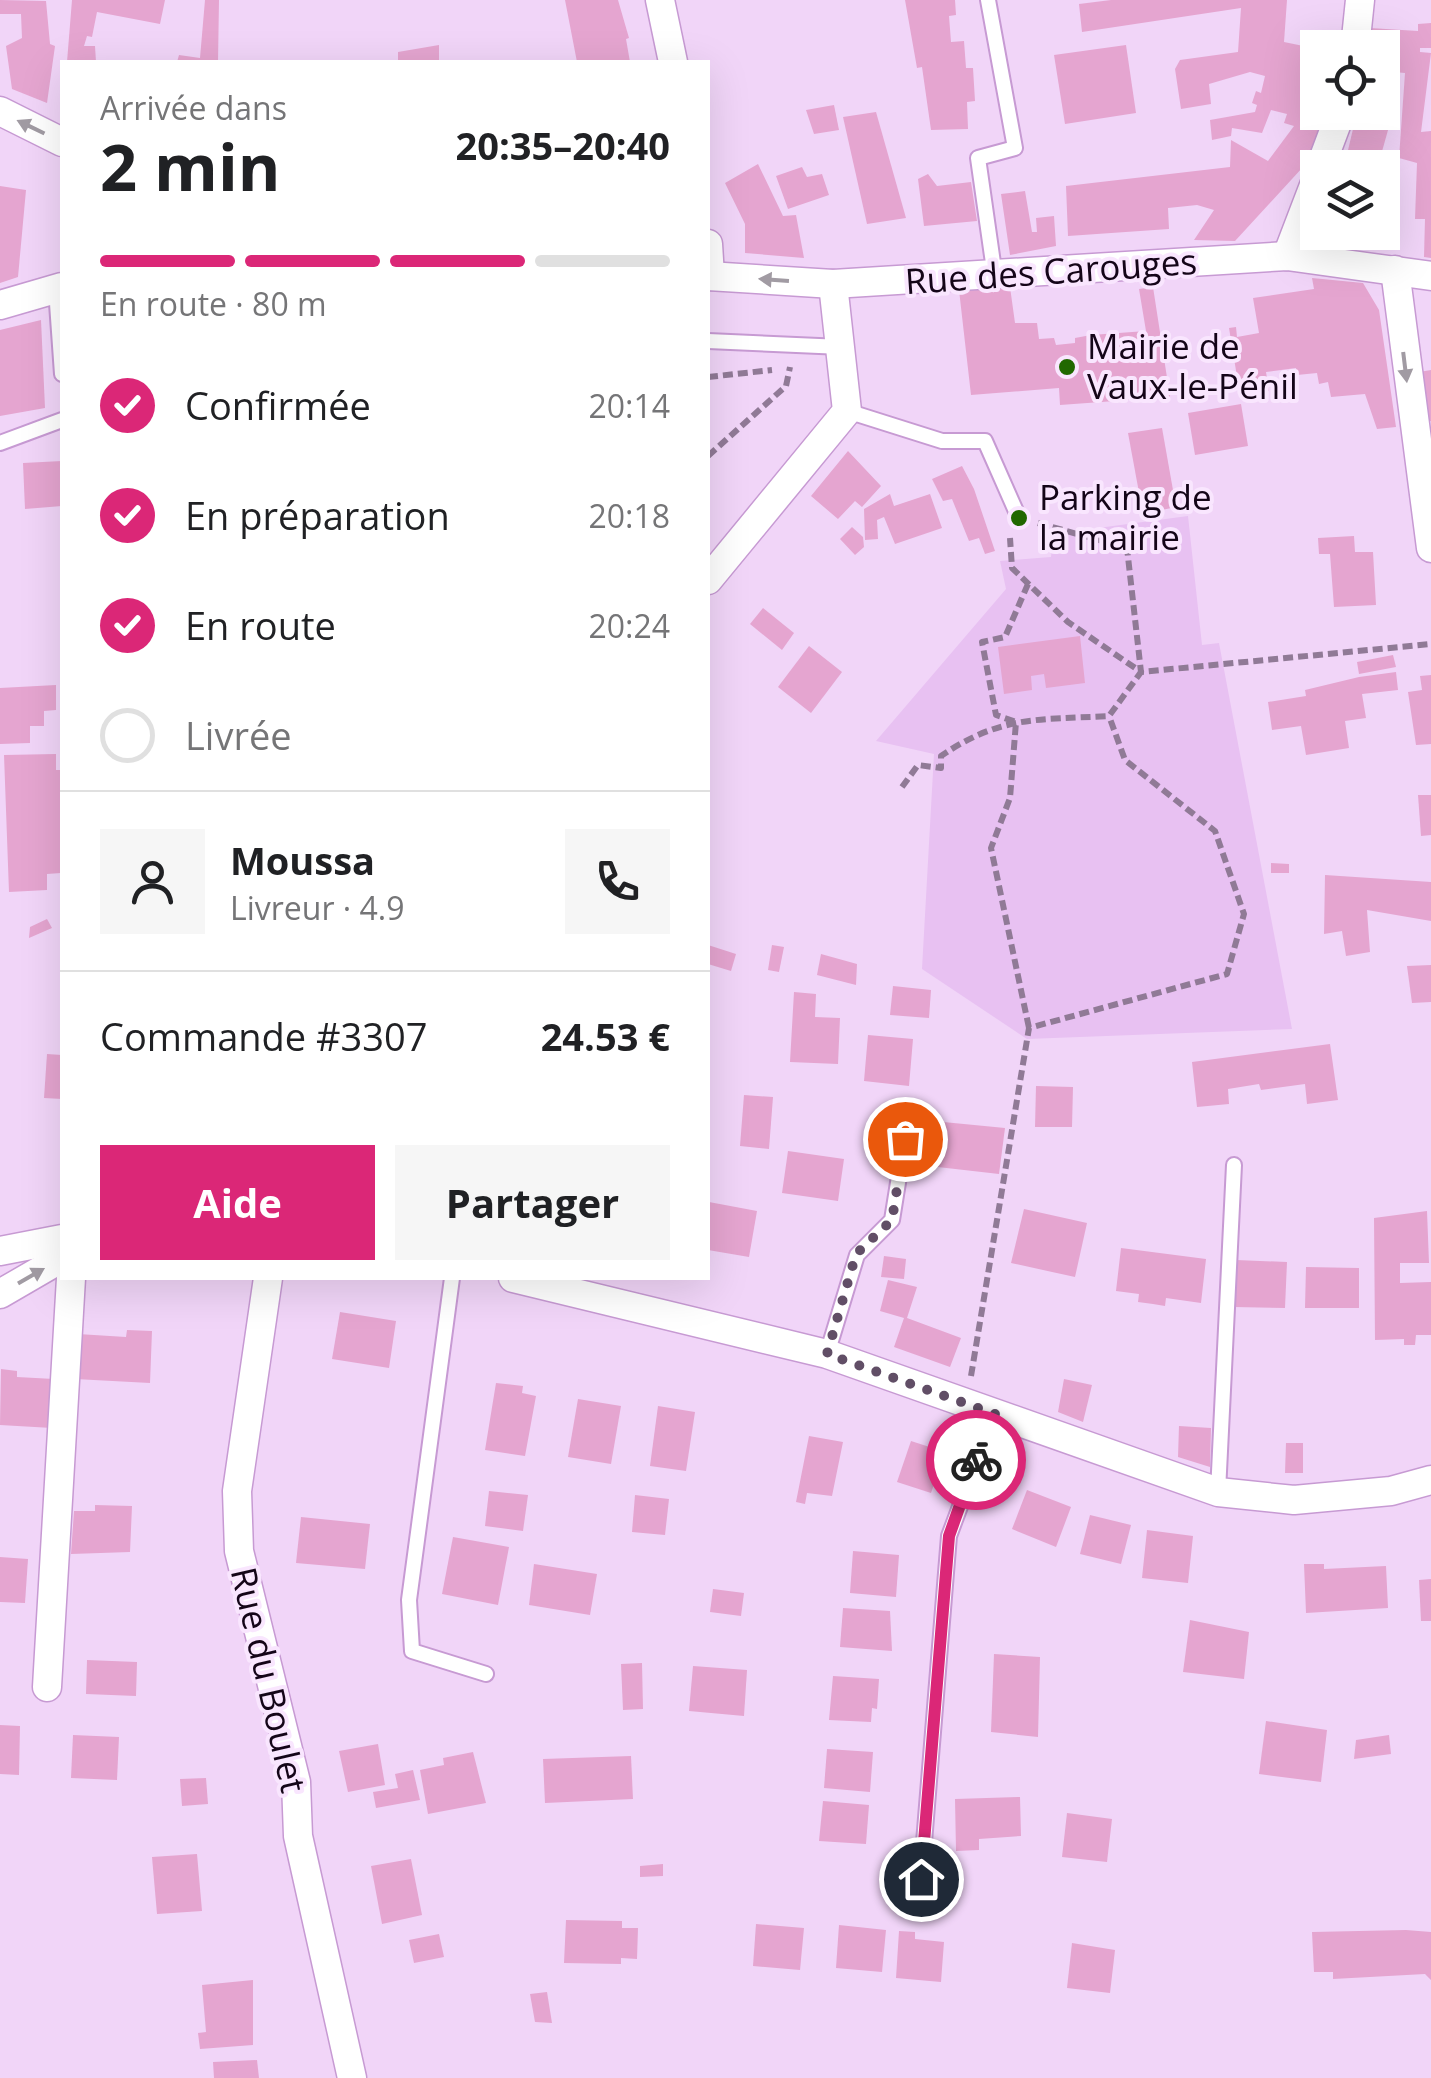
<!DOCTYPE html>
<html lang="fr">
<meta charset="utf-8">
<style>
body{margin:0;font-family:"Open Sans",sans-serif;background:#f6f6f6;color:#202124;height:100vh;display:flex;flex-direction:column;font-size:38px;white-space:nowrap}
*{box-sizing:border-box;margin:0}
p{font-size:32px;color:#757577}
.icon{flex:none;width:55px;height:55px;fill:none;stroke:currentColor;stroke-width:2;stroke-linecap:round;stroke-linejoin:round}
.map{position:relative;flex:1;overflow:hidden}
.sheet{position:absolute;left:60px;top:60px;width:650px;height:1220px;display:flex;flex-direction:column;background:#fff;border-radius:0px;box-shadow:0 10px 40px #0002}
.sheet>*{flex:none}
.controls{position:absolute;left:1300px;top:30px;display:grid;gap:20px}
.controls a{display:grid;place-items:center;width:100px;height:100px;border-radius:0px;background:#fff;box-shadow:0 10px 40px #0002;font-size:50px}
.pin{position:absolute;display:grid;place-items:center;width:85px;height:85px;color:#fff;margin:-42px;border:5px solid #fff;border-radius:50%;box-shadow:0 2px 10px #0007}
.courier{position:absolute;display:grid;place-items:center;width:100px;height:100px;margin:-50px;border:8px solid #db2777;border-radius:50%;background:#fff;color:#222;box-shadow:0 2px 12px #0007}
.overview em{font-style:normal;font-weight:700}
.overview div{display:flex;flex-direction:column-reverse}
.overview{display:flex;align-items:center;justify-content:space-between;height:170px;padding:0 40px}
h1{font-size:65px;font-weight:700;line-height:75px}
.bar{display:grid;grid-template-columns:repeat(4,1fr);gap:15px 10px;align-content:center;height:120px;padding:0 40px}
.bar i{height:12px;border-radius:8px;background:#e0e0e0}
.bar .current{background:#db2777}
.bar p{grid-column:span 4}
.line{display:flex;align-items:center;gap:25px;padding:0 40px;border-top:2px solid #e0e0e0}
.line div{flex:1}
.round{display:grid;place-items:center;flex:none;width:105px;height:105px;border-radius:0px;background:#f6f6f6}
ol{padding:0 40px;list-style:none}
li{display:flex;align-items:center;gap:30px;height:110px}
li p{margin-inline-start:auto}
li .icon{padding:10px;border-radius:50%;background:#db2777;color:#fff;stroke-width:4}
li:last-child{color:#757577}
li i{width:55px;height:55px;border:5px solid #e0e0e0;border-radius:50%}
.primary-button{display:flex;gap:20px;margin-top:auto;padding:20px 40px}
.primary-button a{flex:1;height:115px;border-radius:0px;background:#db2777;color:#fff;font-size:40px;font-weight:700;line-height:115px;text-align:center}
.primary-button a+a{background:#f6f6f6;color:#202124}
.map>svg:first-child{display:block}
.green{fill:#e8c1f2}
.building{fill:#e5a5d0}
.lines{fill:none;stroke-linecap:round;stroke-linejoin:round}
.service-casing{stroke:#c79ad3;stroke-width:18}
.minor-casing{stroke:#c79ad3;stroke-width:31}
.path{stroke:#907a96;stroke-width:6;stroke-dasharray:10 5;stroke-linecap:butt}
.service{stroke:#fff;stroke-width:14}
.minor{stroke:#fff;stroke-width:28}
.oneway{fill:#a19ba3}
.done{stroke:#614e66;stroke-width:10;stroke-dasharray:0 18}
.route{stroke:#db2777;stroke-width:12}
.poi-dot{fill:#216800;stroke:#f9e6fe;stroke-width:4}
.labels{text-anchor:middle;stroke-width:8;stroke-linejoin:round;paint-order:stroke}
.street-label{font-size:35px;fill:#140518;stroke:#f9e6fe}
.poi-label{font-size:35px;fill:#140518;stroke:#f9e6fe;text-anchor:start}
</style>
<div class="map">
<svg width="1431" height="2078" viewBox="0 0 1431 2078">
<rect width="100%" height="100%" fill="#f1d5f8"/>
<path class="green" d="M1188,516L1202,645L1219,643L1292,1029L1027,1039L922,969L934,754L876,741L1006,589L1000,561L1051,557L1053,534Z"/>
<g class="building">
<path d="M0,0L46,1L50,44L55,46L47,103L12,89L6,46L22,38L21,14H0Z"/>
<path d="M72,0H165L160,24L97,12L92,37L87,36L84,46H95L96,62H67Z"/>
<path d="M205,0H219L218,62H177L179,55L200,58Z"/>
<path d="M565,0H618L629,38L626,39L630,62H577Z"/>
<path d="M905,0H955L956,15L949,16L951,42L964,41L966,68H973L975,101L967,102L968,129L931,130L922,67L917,68Z"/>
<path d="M1111,0H1287L1284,42L1318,49V112H1325L1313,149L1303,167L1235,241L1194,240L1214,210L1197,205L1168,208L1169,229L1068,236L1066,186L1230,167L1231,140L1268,161L1294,126L1284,123L1287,114L1271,110L1262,133L1232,128L1231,136L1212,140L1210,120L1255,112L1257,105L1252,103L1256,91L1261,93L1265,76L1250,72L1209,84L1211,104L1181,109L1175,69L1180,60L1238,52L1241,8L1082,32L1079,4Z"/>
<path d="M1431,23V48H1420V52L1431,53L1421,132L1431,131V258L1424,257L1425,219H1415L1417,163L1399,158L1405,73L1382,71V48H1368L1370,28L1418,31V24Z"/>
<path d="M439,45V62H398V52Z"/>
<path d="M1126,45L1136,113L1065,124L1054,55Z"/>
<path d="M1382,100L1388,102L1383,121L1390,123L1381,155L1372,152L1366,168L1345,163L1357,112H1382Z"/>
<path d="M834,105L839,130L814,134L806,110Z"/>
<path d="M876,112L906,218L867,224L843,117Z"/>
<path d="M758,164L783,216L796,215L804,258L745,253V224L725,183Z"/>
<path d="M802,167L807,177L822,174L829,195L788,209L776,176Z"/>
<path d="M928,174L937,186L971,182L977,221L924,226L918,179Z"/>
<path d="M0,186L26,190L18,277L0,283Z"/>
<path d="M1025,191L1032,232H1037L1036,218L1054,216L1056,246L1010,255L1001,194Z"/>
<path d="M1355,232H1375L1376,250L1358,239Z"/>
<path d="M1312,278L1363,283L1379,310L1396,427L1377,429L1365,394L1331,397L1328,382L1319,384L1317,373L1297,375L1296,368L1266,372L1269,391L1240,395L1229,328L1236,327L1237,337L1259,333L1253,298L1314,289Z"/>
<path d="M1010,287L1015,323H1037L1039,339L1054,338L1056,345L1075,343V338L1091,335L1146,331L1139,289L1153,287L1170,397L1060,405L1059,388L971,395L959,290Z"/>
<path d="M41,320L45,408L0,416V330Z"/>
<path d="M1431,370V421L1427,422L1419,372Z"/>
<path d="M1241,404L1248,446L1195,455L1188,413Z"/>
<path d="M1162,428L1176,507L1143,514L1128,433Z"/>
<path d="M848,451L881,486L862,507L855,501L838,519L811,496Z"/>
<path d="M62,461V506L25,509L23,463Z"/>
<path d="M962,466L974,489L995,551L985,554L979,538L969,541L952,499L943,501L932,479Z"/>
<path d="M890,494L894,506L930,494L942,528L895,544L884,517L877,520L878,539L865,540L864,509Z"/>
<path d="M852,527L863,537L864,547L855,555L840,539Z"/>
<path d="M1354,536L1355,552H1373L1376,605L1334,607L1330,554H1319L1318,538Z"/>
<path d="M763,608L794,633L782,650L750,624Z"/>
<path d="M1080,636L1085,683L1046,688L1044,674L1031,676L1032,690L1004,694L998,647Z"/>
<path d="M809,646L842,672L811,713L778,687Z"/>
<path d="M1393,655L1396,667L1359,674L1357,662Z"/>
<path d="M1396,672L1398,690L1362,694L1366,718L1345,721L1349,748L1306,755L1301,726L1272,730L1268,702L1306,696L1305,690L1359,677Z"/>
<path d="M1431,675V744L1416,745L1408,692L1422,690L1420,676Z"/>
<path d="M56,685V710L44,711V726H30V743L0,744V688Z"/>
<path d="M56,754V770H62L61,873L47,874V890L9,892L4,755Z"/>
<path d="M1418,795H1431V835L1421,836Z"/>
<path d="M1271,863L1289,864V873H1271Z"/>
<path d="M1325,875L1431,882V921L1367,910L1370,952L1346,956L1342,931L1324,934Z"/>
<path d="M47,919L52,928L29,938L30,927Z"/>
<path d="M708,945L736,954L731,971L708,964Z"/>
<path d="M772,945L784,947L779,972L768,970Z"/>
<path d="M821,954L857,964L856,985L817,975Z"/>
<path d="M1431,965V1002L1412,1003L1407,966Z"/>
<path d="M893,986L931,990L929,1018L890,1015Z"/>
<path d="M794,992L816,994L815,1017L840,1018L838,1064L790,1062Z"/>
<path d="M868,1035L913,1039L909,1086L864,1081Z"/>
<path d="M1330,1044L1338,1100L1307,1104L1305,1084L1261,1090L1259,1084L1228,1089L1229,1104L1197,1107L1192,1062Z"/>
<path d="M47,1054L62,1055V1099L44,1098Z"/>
<path d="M1036,1086L1073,1087L1072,1127H1035Z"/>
<path d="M744,1095L773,1097L769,1149L740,1146Z"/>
<path d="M933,1121L1005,1128L999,1174L929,1166Z"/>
<path d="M788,1151L844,1159L838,1201L782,1193Z"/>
<path d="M709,1202L757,1211L749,1257L708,1250Z"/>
<path d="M1024,1209L1087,1223L1075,1277L1011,1263Z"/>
<path d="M1427,1211L1429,1263H1400V1283L1431,1282V1335H1416L1415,1345H1404V1339L1375,1340L1374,1218Z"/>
<path d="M1121,1248L1206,1259L1201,1303L1166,1298L1165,1306L1153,1304L1138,1302L1139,1294L1116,1291Z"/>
<path d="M884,1256L906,1259L904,1279L881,1277Z"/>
<path d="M1236,1260L1287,1262L1285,1308L1234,1307Z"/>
<path d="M1306,1267L1359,1268V1308H1305Z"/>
<path d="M888,1280L917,1287L907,1318L961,1338L950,1367L894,1347L904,1318L880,1311Z"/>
<path d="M340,1312L396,1321L389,1368L332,1359Z"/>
<path d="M127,1330L152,1331L150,1383L75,1379L78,1334L126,1337Z"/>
<path d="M1,1369L17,1371V1377L54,1379L52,1428L0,1425Z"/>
<path d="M1064,1379L1092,1385L1083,1422L1058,1412Z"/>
<path d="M496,1383L523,1386L522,1393L536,1396L525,1456L485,1450Z"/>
<path d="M578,1399L621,1406L611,1464L568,1457Z"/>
<path d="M658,1406L695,1412L686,1471L650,1466Z"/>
<path d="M1179,1426L1211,1428L1210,1467L1178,1457Z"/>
<path d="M809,1436L843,1442L832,1496L807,1493L805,1504L796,1502Z"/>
<path d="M911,1441L945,1452L931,1493L897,1482Z"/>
<path d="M1286,1443H1303V1473H1285Z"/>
<path d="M1027,1490L1071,1507L1056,1547L1012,1529Z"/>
<path d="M489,1491L528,1495L523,1531L485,1526Z"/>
<path d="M635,1495L669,1499L665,1535L632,1532Z"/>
<path d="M95,1505L132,1506L130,1552L71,1554L74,1511H95Z"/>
<path d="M1090,1515L1131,1525L1121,1564L1080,1554Z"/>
<path d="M301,1517L370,1524L365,1569L296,1563Z"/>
<path d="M1147,1530L1193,1536L1188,1583L1142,1578Z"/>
<path d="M453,1537L509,1547L498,1605L442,1594Z"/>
<path d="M853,1551L899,1555L896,1597L850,1593Z"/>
<path d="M0,1557L28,1559L25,1603L0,1602Z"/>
<path d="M534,1564L597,1574L590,1615L529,1605Z"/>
<path d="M1304,1564H1324V1569L1386,1566L1388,1608L1306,1613Z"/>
<path d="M1431,1579V1621H1421L1419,1580Z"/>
<path d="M713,1589L744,1593L741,1616L710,1612Z"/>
<path d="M843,1608L890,1611L892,1651L840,1647Z"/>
<path d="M1190,1620L1249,1632L1244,1679L1183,1672Z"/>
<path d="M994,1654L1040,1657L1038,1737L991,1732Z"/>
<path d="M87,1660L137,1662L136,1696L86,1694Z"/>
<path d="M642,1663L643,1709L623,1710L621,1664Z"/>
<path d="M693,1666L747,1670L744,1716L689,1711Z"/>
<path d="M833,1676L879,1679L877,1709L872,1708L871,1722L829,1720Z"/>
<path d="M1266,1721L1327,1730L1321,1782L1259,1774Z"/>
<path d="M0,1725L20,1726L19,1775L0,1774Z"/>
<path d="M73,1735L119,1737L117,1780L71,1778Z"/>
<path d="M1389,1735L1391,1754L1354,1759L1356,1740Z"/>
<path d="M378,1744L385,1785L348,1792L339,1751Z"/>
<path d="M827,1749L873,1752L870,1792L824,1788Z"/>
<path d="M473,1752L486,1803L428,1814L420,1770L444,1765L443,1758Z"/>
<path d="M631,1756L633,1799L545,1803L543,1759Z"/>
<path d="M413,1770L420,1800L376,1808L373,1792L398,1788L395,1774Z"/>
<path d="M206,1778L208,1804L182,1806L180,1779Z"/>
<path d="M1020,1797L1021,1836L979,1839V1850L956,1851L955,1799Z"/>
<path d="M823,1801L869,1805L866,1844L819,1841Z"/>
<path d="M1067,1813L1112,1819L1107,1862L1062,1857Z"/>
<path d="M197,1854L202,1911L157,1914L152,1857Z"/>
<path d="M411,1859L422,1915L382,1924L371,1866Z"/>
<path d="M663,1864V1876L640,1877V1866Z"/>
<path d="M566,1920L622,1921V1928H638L637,1959L621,1958V1964L564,1963Z"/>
<path d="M756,1924L804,1928L800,1970L753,1966Z"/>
<path d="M839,1925L886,1930L882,1972L836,1968Z"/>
<path d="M1406,1930L1431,1932V1980L1425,1974L1333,1979V1972H1314L1312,1932Z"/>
<path d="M899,1931L915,1932V1939L944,1942L941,1982L896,1978Z"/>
<path d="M439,1934L444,1957L414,1963L409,1940Z"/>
<path d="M1072,1943L1115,1950L1110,1993L1067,1988Z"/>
<path d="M253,1980V2045L200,2049L198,2033L206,2032L202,1985Z"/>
<path d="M547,1992L552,2023L535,2022L530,1994Z"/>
<path d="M257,2060L259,2078H214L213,2062Z"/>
</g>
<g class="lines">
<g class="service-casing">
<g id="service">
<path d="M988,0L1015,148L978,158L995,277"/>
<path d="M56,289L62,374"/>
<path d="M708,341L842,347"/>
<path d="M847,411L942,441H985L1019,518"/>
<path d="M0,443L62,420"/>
<path d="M452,1278L409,1600L412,1651L486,1674"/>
<path d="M827,1354L857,1255L892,1220L905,1139"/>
<path d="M1218,1492L1234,1165"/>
<path d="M921,1879L949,1536L995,1413"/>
</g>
</g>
<g class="minor-casing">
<g id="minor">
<path d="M660,0L673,62"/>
<path d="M1355,48L1360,0"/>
<path d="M0,111L62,142"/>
<path d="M1320,168L1341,112"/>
<path d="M708,244L710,276"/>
<path d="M1287,256L1318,175"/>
<path d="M1395,270L1431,548"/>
<path d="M708,276L833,284L1287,256L1431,276"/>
<path d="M0,305L62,287"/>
<path d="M708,580L847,411L833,284"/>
<path d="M0,1251L62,1239"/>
<path d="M268,1278L237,1491L239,1551L296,1782L298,1836L352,2078"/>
<path d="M513,1278L827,1354L1218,1492L1294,1500L1391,1491L1431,1480"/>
<path d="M0,1294L62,1258"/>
<path d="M47,1687L71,1278"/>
</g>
</g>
<g class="path">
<path d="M708,377L772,370"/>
<path d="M708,456L786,386L790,367"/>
<path d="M1038,523L1127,548L1141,672L1431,644"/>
<path d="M1028,584L1005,637L982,642L996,715L1016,722L1010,798L991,848L1029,1028"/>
<path d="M902,787L918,765L941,768V756C1001,715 1039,720 1109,716L1141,672L1068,622L1012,568L1010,538"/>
<path d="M971,1376L1029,1028L1227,974L1244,914L1215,831L1125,760L1109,716"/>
</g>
<use href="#service" class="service"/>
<use href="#minor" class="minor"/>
</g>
<defs><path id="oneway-solid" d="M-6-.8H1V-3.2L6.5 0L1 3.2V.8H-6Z" transform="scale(2.5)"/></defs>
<g class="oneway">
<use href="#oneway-solid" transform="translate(31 127) rotate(-154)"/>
<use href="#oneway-solid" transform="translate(774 280) rotate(-176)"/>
<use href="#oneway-solid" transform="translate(1405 367) rotate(83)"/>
<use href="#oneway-solid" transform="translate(31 1276) rotate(-30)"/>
</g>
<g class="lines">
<path class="done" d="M905,1139L892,1220L856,1254L827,1354L995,1414L976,1460"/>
<path class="route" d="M921,1879L949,1536L976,1460"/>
</g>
<g class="poi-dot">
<circle cx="1067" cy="367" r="10"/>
<circle cx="1019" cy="518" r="10"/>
</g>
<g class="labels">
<g class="street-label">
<text transform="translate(1051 272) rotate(-4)" y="12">Rue des Carouges</text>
<text transform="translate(268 1680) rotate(77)" y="12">Rue du Boulet</text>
</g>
<g class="poi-label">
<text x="1087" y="359">Mairie de<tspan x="1087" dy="40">Vaux-le-Pénil</tspan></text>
<text x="1039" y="510">Parking de<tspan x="1039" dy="40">la mairie</tspan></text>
</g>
</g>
</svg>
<div class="controls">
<a><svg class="icon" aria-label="locate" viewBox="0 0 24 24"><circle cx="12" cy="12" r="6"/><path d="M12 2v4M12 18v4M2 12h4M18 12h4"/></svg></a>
<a><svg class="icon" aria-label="layers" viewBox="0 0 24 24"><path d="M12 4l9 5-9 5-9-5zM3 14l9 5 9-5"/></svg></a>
</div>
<div class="pin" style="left:905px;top:1139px;background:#ea580c"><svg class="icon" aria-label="bag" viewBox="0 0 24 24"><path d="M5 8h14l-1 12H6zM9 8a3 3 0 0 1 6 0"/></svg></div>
<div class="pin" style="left:921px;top:1879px;background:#1f2937"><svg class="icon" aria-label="home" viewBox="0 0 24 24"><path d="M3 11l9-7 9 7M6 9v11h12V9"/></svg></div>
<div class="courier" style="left:976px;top:1460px"><svg class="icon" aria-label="bike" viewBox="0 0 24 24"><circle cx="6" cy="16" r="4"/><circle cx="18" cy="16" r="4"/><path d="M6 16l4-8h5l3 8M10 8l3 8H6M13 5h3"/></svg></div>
<section class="sheet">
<div class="overview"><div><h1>2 min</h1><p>Arrivée dans</p></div><em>20:35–20:40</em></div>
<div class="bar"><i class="current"></i><i class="current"></i><i class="current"></i><i></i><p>En route · 80 m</p></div>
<ol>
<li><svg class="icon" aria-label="check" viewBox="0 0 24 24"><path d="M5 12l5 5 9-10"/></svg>Confirmée<p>20:14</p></li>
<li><svg class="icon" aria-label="check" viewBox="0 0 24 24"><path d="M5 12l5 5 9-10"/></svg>En préparation<p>20:18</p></li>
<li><svg class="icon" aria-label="check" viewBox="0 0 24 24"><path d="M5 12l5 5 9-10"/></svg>En route<p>20:24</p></li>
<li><i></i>Livrée</li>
</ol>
<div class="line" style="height:180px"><a class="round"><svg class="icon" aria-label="person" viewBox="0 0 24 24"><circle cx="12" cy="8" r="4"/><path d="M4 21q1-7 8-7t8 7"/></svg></a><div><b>Moussa</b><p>Livreur · 4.9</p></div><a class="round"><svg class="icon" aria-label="phone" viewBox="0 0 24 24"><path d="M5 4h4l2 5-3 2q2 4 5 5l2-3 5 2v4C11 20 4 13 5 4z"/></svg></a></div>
<div class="line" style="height:130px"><div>Commande #3307</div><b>24.53 €</b></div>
<div class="primary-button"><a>Aide</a><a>Partager</a></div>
</section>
</div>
